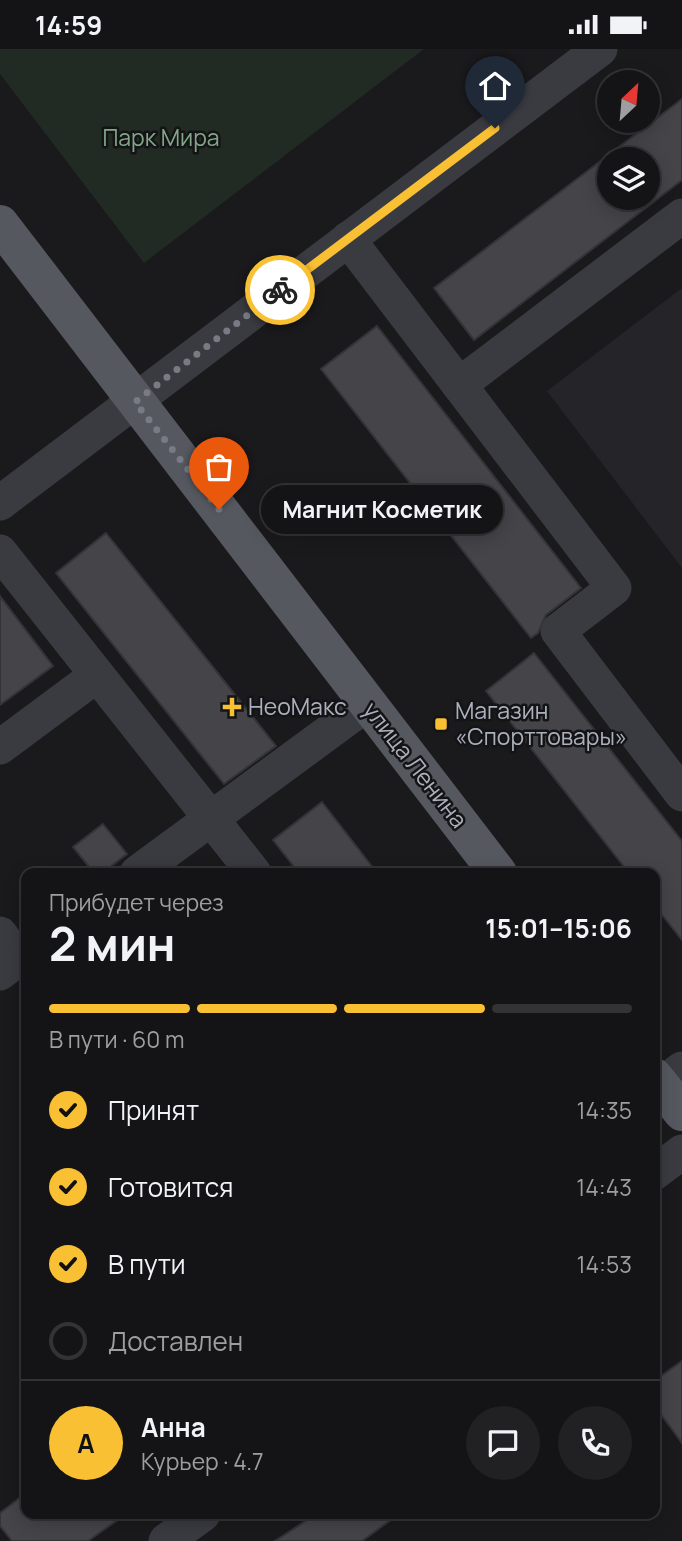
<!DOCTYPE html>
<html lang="ru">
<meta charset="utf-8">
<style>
body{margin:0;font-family:Manrope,sans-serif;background:#212022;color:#f1f3f6;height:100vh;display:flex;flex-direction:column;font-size:26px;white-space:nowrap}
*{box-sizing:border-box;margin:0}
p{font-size:23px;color:#9d9ea0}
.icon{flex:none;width:38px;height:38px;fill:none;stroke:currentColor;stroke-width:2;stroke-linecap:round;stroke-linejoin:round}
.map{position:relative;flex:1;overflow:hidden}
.details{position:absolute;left:21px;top:819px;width:639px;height:651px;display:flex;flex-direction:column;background:#141315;border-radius:14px;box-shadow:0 4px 18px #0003,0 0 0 2px #333234}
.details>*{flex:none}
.needle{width:46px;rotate:26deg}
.buttons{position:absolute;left:597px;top:21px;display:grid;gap:14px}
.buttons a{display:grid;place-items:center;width:63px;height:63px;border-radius:50%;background:#141315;box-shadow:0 4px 18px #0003,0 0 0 2px #333234;font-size:35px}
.pin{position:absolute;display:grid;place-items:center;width:60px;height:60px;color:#fff;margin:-72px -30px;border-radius:50% 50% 50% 0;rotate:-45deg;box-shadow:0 0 7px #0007}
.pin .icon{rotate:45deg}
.courier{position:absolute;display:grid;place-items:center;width:70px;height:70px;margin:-35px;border:5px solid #fac033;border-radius:50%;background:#fff;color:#222;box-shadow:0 2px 9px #0007}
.bubble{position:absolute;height:49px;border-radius:24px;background:#141315;box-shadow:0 4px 18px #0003,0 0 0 2px #333234;font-size:23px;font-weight:700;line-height:49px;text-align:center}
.summary em{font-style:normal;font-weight:700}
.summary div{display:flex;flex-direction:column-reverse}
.summary{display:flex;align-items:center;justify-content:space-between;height:119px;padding:0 28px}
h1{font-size:46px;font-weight:700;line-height:52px}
.bar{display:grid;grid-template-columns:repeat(4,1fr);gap:10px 7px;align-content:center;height:84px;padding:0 28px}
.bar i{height:9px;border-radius:5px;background:#333234}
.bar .selected{background:#fac033}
.bar p{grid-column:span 4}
.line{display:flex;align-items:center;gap:18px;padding:0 28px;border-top:2px solid #333234}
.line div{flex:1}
.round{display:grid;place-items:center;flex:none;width:74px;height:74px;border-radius:37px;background:#212022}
ol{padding:0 28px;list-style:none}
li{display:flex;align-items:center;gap:21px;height:77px}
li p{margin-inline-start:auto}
li .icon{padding:7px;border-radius:50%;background:#fac033;color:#111;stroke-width:4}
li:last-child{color:#9d9ea0}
li i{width:38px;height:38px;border:4px solid #333234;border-radius:50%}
.status{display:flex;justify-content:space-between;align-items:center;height:49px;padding:0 35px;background:#141315;direction:ltr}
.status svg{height:19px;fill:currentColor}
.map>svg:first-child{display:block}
.built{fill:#252529}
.green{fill:#212a23}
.building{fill:#444449;stroke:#343338;stroke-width:2;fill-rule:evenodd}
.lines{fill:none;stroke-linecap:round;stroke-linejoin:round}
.minor{stroke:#3a3b41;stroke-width:35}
.major{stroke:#565860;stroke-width:38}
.done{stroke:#787b84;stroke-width:7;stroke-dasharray:0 12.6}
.route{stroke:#fac033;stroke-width:9}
.poi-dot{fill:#fac033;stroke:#141417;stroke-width:2.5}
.labels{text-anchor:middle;stroke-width:5;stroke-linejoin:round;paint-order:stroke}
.park-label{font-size:23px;fill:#82a786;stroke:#141417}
.poi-label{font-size:23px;fill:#abb0bc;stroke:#141417;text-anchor:start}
.street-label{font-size:23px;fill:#abb0bc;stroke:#141417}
</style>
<div class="status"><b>14:59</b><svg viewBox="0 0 49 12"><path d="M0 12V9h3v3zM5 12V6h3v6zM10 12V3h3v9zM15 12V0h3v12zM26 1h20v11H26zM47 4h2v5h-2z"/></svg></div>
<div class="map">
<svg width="682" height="1492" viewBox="0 0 682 1492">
<rect width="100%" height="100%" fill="#1a191c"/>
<path class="built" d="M682,239V519L547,342Z"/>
<path class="green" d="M0,0H424L144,214L0,25Z"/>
<g class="building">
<path d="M682,50V131L474,291L434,239ZM609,110H648V149H609Z"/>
<path d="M377,277L581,539L546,566L538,584L531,589L321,320Z"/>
<path d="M106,484L276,697L224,735L56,524Z"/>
<path d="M0,547L53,617L0,656Z"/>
<path d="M534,604L682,792V891L654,856V824H629L486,642Z"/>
<path d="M322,753L377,824H299L273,791Z"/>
<path d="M103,775L127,805L102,824H94L73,798Z"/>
<path d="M682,1312V1394L654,1356V1332Z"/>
<path d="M26,1444V1465H126L88,1492H12L0,1477V1464Z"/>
<path d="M316,1465H399L362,1492H275Z"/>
</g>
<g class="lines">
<g class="minor">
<path d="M348,190L614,539L558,582L682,745"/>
<path d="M459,336L682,167"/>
<path d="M0,454L600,0"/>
<path d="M0,503L254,824"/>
<path d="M0,698L97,626"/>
<path d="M137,824L367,655"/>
<path d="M0,885L18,910"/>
<path d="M0,924L26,904"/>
<path d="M661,1036L682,1020"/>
<path d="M654,1124L682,1103"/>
<path d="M166,1492L203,1465"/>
</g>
<g class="major">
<path d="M0,175L498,824"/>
<path d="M654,1028L682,1063"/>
</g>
</g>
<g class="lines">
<path class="done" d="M219,460L135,353L280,241"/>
<path class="route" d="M280,241L495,79"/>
</g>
<g class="poi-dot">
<path d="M228.5 647.5h7v7h7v7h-7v7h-7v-7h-7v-7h7z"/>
<rect x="434" y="668" width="14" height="14" rx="3.5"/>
</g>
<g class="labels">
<g class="park-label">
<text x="161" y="97">Парк Мира</text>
</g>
<g class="poi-label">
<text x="248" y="666">НеоМакс</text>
<text x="455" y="670">Магазин<tspan x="455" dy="26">«Спорттовары»</tspan></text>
</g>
<g class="street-label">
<text transform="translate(415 716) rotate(52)" y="8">улица Ленина</text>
</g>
</g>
</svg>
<div class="buttons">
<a><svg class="needle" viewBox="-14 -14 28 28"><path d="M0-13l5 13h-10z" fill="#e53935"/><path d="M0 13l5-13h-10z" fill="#9d9ea0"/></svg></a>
<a><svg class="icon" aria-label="layers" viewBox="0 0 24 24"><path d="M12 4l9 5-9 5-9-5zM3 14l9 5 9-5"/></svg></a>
</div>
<div class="pin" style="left:219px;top:460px;background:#ea580c"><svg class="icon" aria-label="bag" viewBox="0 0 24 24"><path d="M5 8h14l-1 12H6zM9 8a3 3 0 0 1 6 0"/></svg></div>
<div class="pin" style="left:495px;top:79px;background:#1f2937"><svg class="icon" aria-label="home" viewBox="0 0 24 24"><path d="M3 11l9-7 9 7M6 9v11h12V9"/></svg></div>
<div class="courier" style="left:280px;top:241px"><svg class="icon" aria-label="bike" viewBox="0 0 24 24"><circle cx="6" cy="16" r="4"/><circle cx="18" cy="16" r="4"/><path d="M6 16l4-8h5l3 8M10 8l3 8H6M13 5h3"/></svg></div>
<div class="bubble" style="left:261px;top:436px;width:242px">Магнит Косметик</div>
<section class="details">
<div class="summary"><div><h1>2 мин</h1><p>Прибудет через</p></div><em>15:01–15:06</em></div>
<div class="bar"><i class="selected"></i><i class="selected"></i><i class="selected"></i><i></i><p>В пути · 60 m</p></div>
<ol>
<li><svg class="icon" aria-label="check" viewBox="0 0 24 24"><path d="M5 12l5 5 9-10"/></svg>Принят<p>14:35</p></li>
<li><svg class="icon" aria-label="check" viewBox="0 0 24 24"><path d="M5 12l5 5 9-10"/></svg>Готовится<p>14:43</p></li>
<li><svg class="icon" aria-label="check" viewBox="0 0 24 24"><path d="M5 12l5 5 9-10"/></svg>В пути<p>14:53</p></li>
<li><i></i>Доставлен</li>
</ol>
<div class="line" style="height:126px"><b class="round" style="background:#fac033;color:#111">А</b><div><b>Анна</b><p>Курьер · 4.7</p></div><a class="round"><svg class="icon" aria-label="chat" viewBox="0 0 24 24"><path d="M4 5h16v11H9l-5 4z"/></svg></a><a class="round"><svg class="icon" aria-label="phone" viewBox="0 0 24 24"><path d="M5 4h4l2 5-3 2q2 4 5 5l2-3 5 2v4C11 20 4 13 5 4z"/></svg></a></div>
</section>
</div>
